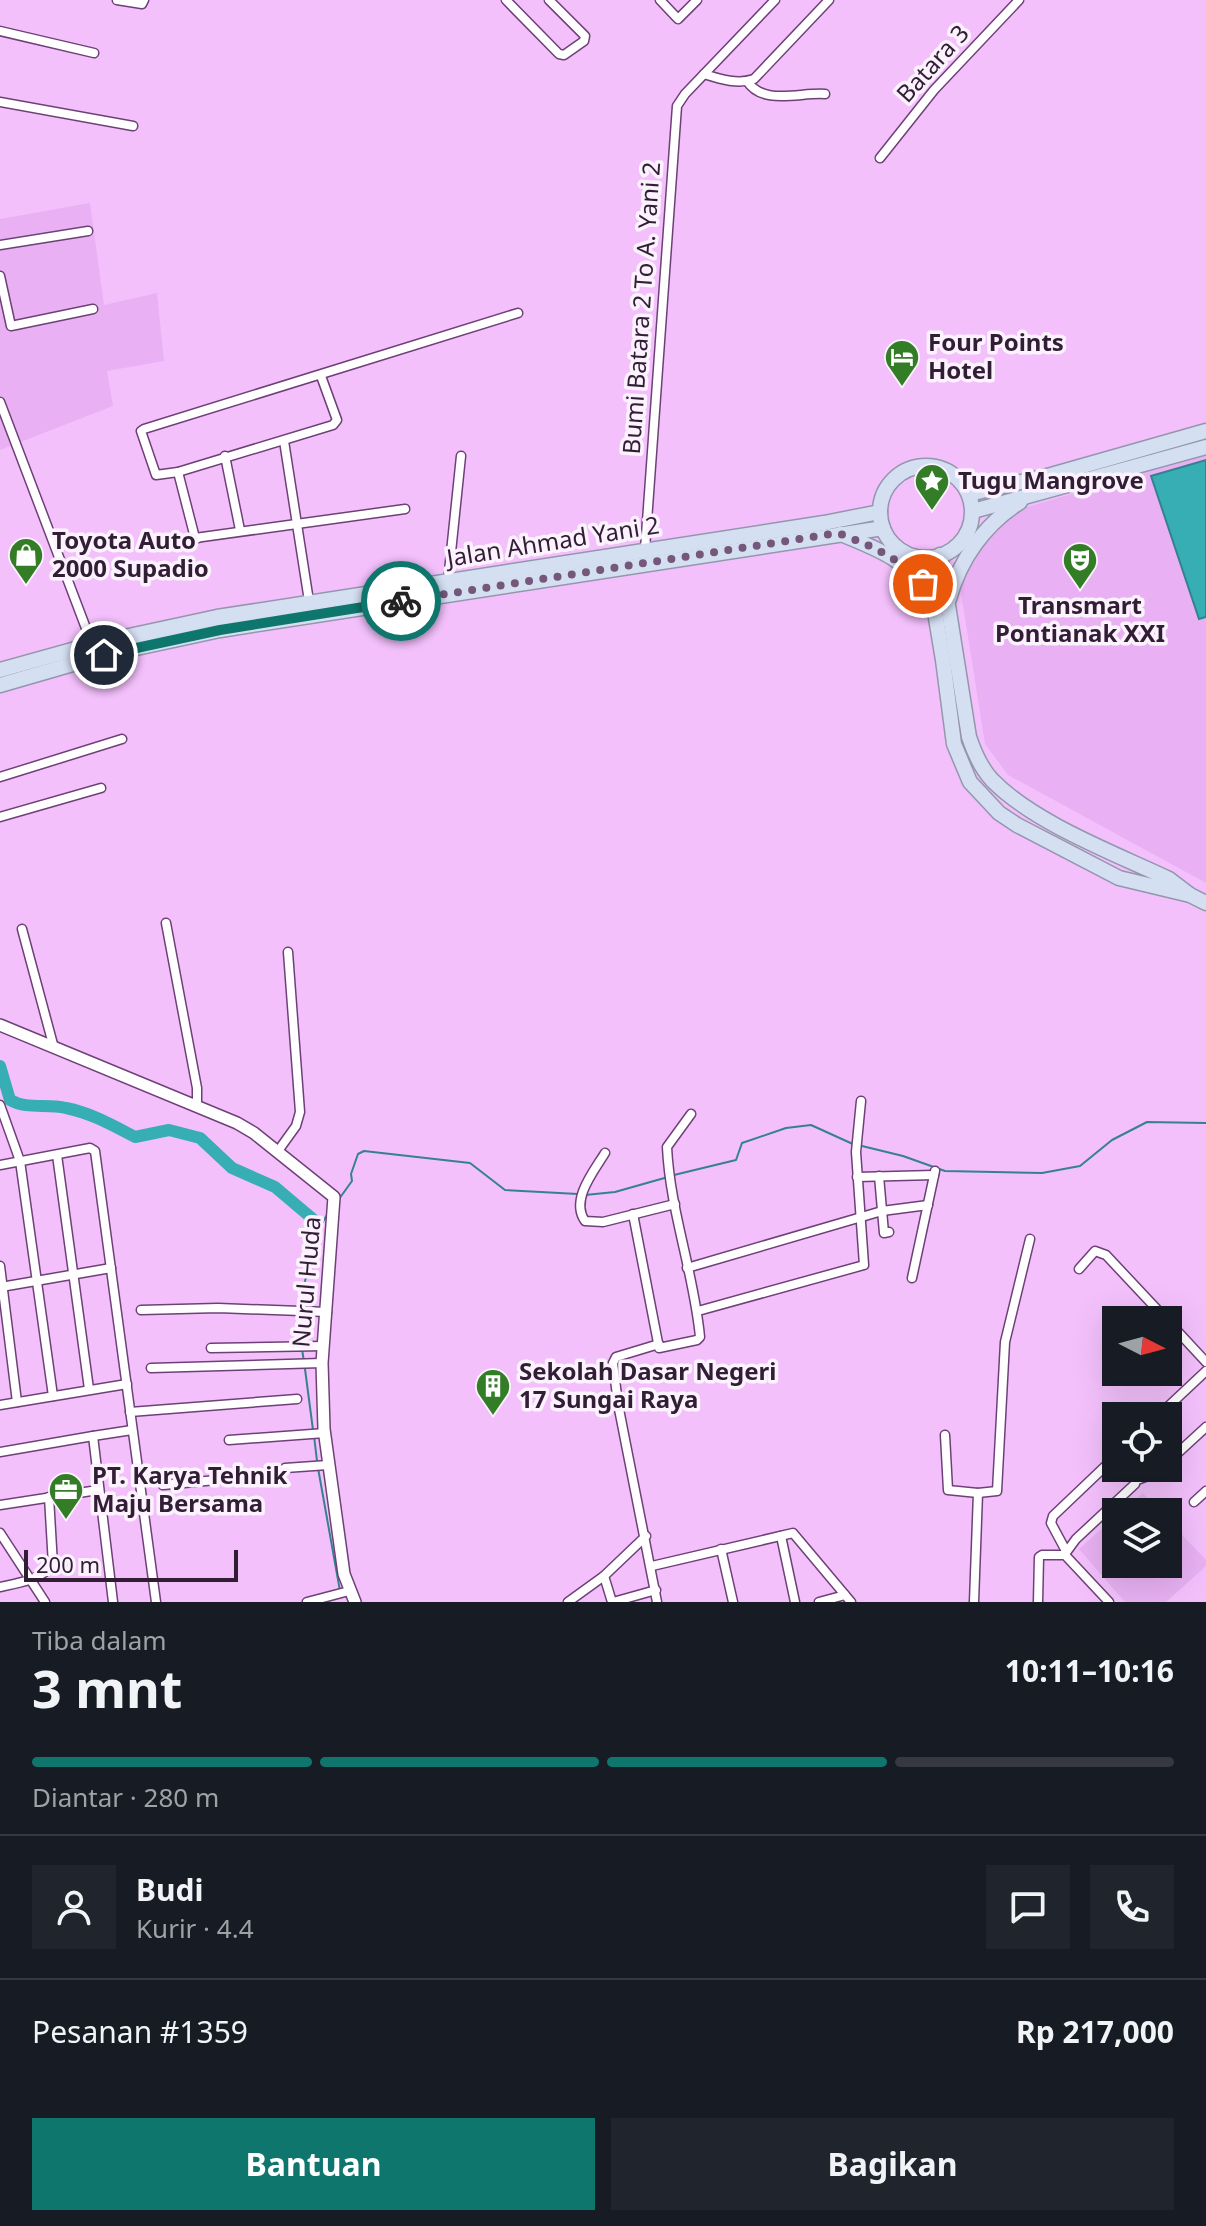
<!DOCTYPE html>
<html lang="id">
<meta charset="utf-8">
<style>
body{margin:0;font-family:"Noto Sans",sans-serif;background:#20242c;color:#f1f3f6;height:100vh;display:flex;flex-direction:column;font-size:30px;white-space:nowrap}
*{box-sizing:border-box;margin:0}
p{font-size:26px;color:#9ea1a6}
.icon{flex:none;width:44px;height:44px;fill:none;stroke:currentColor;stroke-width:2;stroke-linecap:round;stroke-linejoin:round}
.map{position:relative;height:1602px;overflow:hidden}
.details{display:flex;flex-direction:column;background:#171b24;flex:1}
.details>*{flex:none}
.needle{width:52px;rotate:96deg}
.buttons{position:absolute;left:1102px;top:1306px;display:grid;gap:16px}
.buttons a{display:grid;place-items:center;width:80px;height:80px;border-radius:0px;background:#171b24;box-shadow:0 8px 32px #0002;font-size:40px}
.scale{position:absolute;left:24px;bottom:20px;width:214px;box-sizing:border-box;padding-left:8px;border:4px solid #311e35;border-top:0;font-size:22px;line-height:28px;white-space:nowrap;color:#311e35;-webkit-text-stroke:6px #fcf2fe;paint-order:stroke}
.pin{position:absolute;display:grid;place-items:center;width:68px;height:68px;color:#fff;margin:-34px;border:4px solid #fff;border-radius:50%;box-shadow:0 2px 8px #0007}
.courier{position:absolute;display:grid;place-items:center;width:80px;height:80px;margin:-40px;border:6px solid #0f766e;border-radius:50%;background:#fff;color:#222;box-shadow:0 2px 10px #0007}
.head em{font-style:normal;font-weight:700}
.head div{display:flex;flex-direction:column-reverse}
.head{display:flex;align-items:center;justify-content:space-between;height:136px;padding:0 32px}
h1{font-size:52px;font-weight:700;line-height:60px}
.bar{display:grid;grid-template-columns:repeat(4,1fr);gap:12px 8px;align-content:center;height:96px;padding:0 32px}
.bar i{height:10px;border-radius:6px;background:#363941}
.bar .active{background:#0f766e}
.bar p{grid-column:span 4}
.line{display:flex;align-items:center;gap:20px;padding:0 32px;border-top:2px solid #363941}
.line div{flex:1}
.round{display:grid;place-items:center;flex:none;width:84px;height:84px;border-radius:0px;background:#20242c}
.action{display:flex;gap:16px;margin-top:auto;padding:16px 32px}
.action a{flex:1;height:92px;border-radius:0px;background:#0f766e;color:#fff;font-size:32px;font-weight:700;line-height:92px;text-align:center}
.action a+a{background:#20242c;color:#f1f3f6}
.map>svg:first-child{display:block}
.built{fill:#e9b1f3}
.water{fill:#37adb4;stroke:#35828e;stroke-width:2}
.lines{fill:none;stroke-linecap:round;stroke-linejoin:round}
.stream{stroke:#35828e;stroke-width:2}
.river{stroke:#37adb4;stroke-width:12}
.minor-casing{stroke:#6d4176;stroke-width:11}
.tertiary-casing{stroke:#6d4176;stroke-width:14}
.trunk-casing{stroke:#9496ad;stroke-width:17}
.minor{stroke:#fff;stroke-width:8}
.tertiary{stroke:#fff;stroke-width:11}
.trunk{stroke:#d4dff2;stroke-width:14}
.done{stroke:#75577b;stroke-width:8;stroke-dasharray:0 14.4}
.route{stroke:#0f766e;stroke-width:10}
.labels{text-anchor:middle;stroke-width:7;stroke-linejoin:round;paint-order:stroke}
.street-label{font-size:24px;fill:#311e35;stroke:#fcf2fe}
.poi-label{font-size:24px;font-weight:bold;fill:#311e35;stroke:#fcf2fe;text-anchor:start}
</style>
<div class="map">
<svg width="1206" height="1602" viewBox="0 0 1206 1602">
<rect width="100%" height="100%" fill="#f3c0fc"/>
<g class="built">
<path d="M90,203L104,305L157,293L164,361L107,371L113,406L0,450V219Z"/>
<path d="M1206,454V883L1008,775L985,744L960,587L993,528L1007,513Z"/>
<path d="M1143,1493L1161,1512H1121Z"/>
<path d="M1116,1516V1564H1168V1520L1206,1560V1566L1166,1602H1125L1079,1549Z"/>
</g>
<path class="water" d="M1206,460V617L1199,619L1151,476Z"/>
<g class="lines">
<g class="stream">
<path d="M862,1146L903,1156L945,1171L1042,1173L1080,1166L1112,1140L1147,1122L1206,1123"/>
<path d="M674,1175L736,1160L742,1143L786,1128L811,1125L855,1145"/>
<path d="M585,1195L615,1192L668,1177"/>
<path d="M339,1199L352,1181L351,1174L358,1154L364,1151L470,1163L505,1190L578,1194"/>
<path d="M319,1229L328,1213"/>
<path d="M298,1307L319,1229L314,1220"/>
<path d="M299,1313L301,1342"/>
<path d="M302,1349L304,1362"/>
<path d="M305,1369L313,1430"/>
<path d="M314,1436L317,1461"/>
<path d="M318,1468L340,1591"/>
</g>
<path class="river" d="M0,1066L10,1100C28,1110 46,1103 66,1108C91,1113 112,1125 135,1137L169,1130L200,1138L232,1168L275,1187L314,1220"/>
<g class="minor-casing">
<g id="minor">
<path d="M117,0L142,4L144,0"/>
<path d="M506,0L559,54L564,55L584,41L585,36L549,0"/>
<path d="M660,0L678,19L697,0"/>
<path d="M0,31L94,53"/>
<path d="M704,74C720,79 738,85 754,79L829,0"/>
<path d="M747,81C763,106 800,92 825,94"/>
<path d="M0,102L133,126"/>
<path d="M880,158L934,90L1019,0"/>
<path d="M0,245L88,231"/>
<path d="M0,276L11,326L93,309"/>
<path d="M321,376L337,420L333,425L178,472L156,475L141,431L144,429L518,313"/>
<path d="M0,402L92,644"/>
<path d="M284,441L309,601"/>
<path d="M225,456L240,530"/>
<path d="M178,472L195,538L405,509"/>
<path d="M175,542L198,538"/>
<path d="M645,549L677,106L685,94L775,0"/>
<path d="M448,581L461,456"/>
<path d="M0,777L122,739"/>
<path d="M0,817L101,788"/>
<path d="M166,923L197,1088V1105"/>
<path d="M22,929L54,1048"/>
<path d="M0,1105L20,1161L53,1396"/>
<path d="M278,1151L296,1126L300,1112L288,952"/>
<path d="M605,1153C594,1171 570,1200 585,1221L603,1222L675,1204"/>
<path d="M57,1155L89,1389"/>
<path d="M0,1165L90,1148L95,1151L156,1602"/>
<path d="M879,1176L884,1233L889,1232"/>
<path d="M857,1177L934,1175"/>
<path d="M633,1214L659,1348L697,1340L700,1337C694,1273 670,1211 667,1147L691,1114"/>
<path d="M0,1266L17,1402"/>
<path d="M687,1268L882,1211L928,1205"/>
<path d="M1079,1269L1095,1251L1106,1255L1167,1320"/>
<path d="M912,1278L935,1171"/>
<path d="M1,1287L111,1268"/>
<path d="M141,1310L218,1308L327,1312"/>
<path d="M698,1311L864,1265L856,1152L861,1101"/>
<path d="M1168,1321L1206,1362"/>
<path d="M211,1348L324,1346"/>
<path d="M151,1368L322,1363"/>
<path d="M0,1405L127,1384"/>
<path d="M130,1412L297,1399"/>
<path d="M1158,1416L1206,1371"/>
<path d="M945,1435L948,1490L978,1493L997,1491L1005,1342L1030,1239"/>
<path d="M229,1440L325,1433"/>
<path d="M0,1452L93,1436"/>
<path d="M1168,1462L1206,1427"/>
<path d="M1137,1480L1156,1473L1162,1468"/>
<path d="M163,1485L279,1474L285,1468L328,1465"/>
<path d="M1194,1502L1206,1491"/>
<path d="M0,1505L98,1490"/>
<path d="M0,1533L45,1602"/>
<path d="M781,1536L795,1602"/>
<path d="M721,1549L733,1602"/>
<path d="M1066,1551L1051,1523L1053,1516L1116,1456"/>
<path d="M1065,1554L1076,1539L1135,1484L1136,1478L1128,1468"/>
<path d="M652,1566L793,1533L851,1602"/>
<path d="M604,1576L612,1602"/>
<path d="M0,1587C19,1583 40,1580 53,1565L49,1497"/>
<path d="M113,1602L93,1436L132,1430"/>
<path d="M307,1602L349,1591"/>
<path d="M568,1602L604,1576L646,1536"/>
<path d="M613,1602L656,1590"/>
<path d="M657,1602L618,1404L613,1363L616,1357L659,1344"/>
<path d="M819,1602L845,1595"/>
<path d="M974,1602L978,1493"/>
<path d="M1038,1602L1039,1557L1042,1555H1065L1109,1602"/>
</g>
</g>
<g class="tertiary-casing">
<path id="tertiary" d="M0,1025L237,1123L254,1133L334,1197L322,1363L324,1429L344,1574L355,1602"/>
</g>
<g class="trunk-casing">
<g id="trunk">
<circle cx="926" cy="512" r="46"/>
<path d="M969,494L1051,475L1206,431"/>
<path d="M973,511L1206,447"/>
<path d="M841,534C876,548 910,561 930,596"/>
<path d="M940,555L969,737C974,752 981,768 992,780C1034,823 1114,853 1169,879L1190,895"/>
<path d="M926,558L943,660L954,744L970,782L999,813L1017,825L1119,878L1190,895L1206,903"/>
<path d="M949,599C960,559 985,524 1020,502"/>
<path d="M0,670L101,642L217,617L824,523L880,512"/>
<path d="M0,685L104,655L220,630L883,528"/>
</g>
</g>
<use href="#minor" class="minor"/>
<use href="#tertiary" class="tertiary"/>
<use href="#trunk" class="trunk"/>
</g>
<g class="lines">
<path class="done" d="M401,601L838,533C871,546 899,557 923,584"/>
<path class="route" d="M104,655L220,630L401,601"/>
</g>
<defs>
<g id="hotel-pin" transform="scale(1.8)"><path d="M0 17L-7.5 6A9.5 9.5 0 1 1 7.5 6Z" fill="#327d25" stroke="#fcf2fe"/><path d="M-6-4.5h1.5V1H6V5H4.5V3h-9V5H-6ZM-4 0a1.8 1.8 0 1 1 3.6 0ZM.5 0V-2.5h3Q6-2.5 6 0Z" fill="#fff"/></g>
<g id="sight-pin" transform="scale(1.8)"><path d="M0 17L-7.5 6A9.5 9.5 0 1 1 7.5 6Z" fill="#327d25" stroke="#fcf2fe"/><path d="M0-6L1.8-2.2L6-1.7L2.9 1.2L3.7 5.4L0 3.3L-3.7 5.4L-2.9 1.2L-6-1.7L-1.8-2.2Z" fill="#fff"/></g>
<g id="shop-pin" transform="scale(1.8)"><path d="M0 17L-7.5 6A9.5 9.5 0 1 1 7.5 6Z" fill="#327d25" stroke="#fcf2fe"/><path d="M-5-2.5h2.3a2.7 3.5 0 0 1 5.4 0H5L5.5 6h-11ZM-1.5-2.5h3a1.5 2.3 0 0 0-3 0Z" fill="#fff"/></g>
<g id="theatre-pin" transform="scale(1.8)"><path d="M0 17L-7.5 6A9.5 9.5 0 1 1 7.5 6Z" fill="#327d25" stroke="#fcf2fe"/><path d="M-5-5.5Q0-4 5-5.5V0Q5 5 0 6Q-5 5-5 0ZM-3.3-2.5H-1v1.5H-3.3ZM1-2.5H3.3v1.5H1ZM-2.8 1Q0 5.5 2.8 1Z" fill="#fff"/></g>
<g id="building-pin" transform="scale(1.8)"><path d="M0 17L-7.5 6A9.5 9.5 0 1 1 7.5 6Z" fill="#327d25" stroke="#fcf2fe"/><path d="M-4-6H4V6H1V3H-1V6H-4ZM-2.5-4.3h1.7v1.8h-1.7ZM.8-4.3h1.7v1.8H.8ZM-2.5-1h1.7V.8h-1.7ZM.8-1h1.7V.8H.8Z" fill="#fff"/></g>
<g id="office-pin" transform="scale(1.8)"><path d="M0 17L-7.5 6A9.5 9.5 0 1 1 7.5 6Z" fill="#327d25" stroke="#fcf2fe"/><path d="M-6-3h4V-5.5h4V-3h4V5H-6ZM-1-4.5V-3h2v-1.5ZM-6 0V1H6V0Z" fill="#fff"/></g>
</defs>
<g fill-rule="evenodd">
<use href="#hotel-pin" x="902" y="357"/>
<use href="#sight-pin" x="932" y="481"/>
<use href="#shop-pin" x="26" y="555"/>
<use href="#theatre-pin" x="1080" y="560"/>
<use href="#building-pin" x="493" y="1386"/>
<use href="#office-pin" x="66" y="1490"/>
</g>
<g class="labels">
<g class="street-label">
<text transform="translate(933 64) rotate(-48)" y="8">Batara 3</text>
<text transform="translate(642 308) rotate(-86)" y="8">Bumi Batara 2 To A. Yani 2</text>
<text transform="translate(553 542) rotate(-9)" y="8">Jalan Ahmad Yani 2</text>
<text transform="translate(307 1282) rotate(-85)" y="8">Nurul Huda</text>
</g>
<g class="poi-label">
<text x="928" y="351">Four Points<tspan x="928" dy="28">Hotel</tspan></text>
<text x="958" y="489">Tugu Mangrove</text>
<text x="52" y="549">Toyota Auto<tspan x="52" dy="28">2000 Supadio</tspan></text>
<text x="1080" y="614" text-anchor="middle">Transmart<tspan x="1080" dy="28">Pontianak XXI</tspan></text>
<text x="519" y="1380">Sekolah Dasar Negeri<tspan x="519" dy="28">17 Sungai Raya</tspan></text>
<text x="92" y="1484">PT. Karya Tehnik<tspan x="92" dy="28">Maju Bersama</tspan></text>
</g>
</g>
</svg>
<div class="buttons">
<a><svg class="needle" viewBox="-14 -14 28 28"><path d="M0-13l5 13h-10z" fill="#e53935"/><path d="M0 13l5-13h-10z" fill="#9ea1a6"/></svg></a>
<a><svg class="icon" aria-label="locate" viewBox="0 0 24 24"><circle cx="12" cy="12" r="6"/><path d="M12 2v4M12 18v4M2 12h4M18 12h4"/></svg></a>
<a><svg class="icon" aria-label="layers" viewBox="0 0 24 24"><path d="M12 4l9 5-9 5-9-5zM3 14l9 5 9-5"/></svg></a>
</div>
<div class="scale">200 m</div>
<div class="pin" style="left:923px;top:584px;background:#ea580c"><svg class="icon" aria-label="bag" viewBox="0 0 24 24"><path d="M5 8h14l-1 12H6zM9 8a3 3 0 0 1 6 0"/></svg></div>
<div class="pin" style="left:104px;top:655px;background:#1f2937"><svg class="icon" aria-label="home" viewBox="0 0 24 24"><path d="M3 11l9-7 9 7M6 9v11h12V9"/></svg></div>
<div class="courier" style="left:401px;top:601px"><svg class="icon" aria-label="bike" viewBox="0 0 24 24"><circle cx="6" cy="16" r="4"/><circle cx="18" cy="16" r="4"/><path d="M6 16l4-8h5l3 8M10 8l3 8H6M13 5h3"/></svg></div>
</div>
<section class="details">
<div class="head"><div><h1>3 mnt</h1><p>Tiba dalam</p></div><em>10:11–10:16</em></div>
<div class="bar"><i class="active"></i><i class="active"></i><i class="active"></i><i></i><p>Diantar · 280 m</p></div>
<div class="line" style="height:144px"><a class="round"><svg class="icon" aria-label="person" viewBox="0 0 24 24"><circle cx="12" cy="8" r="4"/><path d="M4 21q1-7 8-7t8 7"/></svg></a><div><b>Budi</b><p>Kurir · 4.4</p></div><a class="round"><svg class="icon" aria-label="chat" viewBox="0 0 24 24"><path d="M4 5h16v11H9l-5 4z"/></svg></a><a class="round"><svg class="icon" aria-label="phone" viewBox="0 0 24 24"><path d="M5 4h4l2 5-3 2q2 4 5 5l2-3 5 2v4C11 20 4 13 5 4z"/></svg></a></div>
<div class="line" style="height:104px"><div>Pesanan #1359</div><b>Rp 217,000</b></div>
<div class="action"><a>Bantuan</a><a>Bagikan</a></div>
</section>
